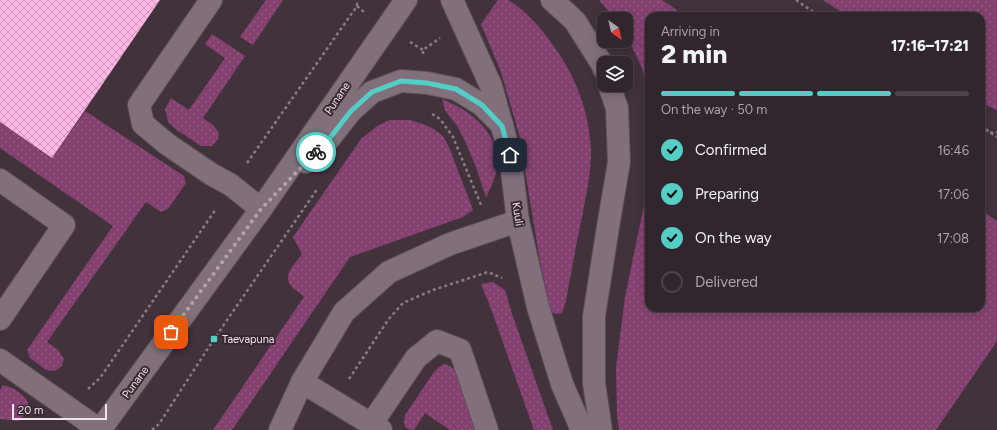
<!DOCTYPE html>
<meta charset="utf-8">
<style>
body{margin:0;font-family:Figtree,sans-serif;background:#392e35;color:#f1f3f6;height:100vh;display:flex;flex-direction:column;font-size:15px;white-space:nowrap}
*{box-sizing:border-box;margin:0}
p{font-size:13px;color:#a8a5aa}
.icon{flex:none;width:22px;height:22px;fill:none;stroke:currentColor;stroke-width:2;stroke-linecap:round;stroke-linejoin:round}
.map{position:relative;flex:1;overflow:hidden}
.panel{position:absolute;left:645px;top:12px;width:340px;height:300px;display:flex;flex-direction:column;background:#31262d;border-radius:12px;box-shadow:0 2px 10px #0003,0 0 0 1px #4c4349}
.panel>*{flex:none}
.needle{width:26px;rotate:146deg}
.tools{position:absolute;left:597px;top:12px;display:grid;gap:8px}
.tools a{display:grid;place-items:center;width:36px;height:36px;border-radius:8px;background:#31262d;box-shadow:0 2px 10px #0003,0 0 0 1px #4c4349;font-size:20px}
.scale{position:absolute;left:12px;bottom:10px;width:95px;box-sizing:border-box;padding-left:4px;border:2px solid #eee4ea;border-top:0;font-size:11px;line-height:14px;white-space:nowrap;color:#eee4ea;-webkit-text-stroke:3px #372831;paint-order:stroke}
.pin{position:absolute;display:grid;place-items:center;width:34px;height:34px;color:#fff;margin:-17px;border-radius:8px;box-shadow:0 2px 6px #0006}
.courier{position:absolute;display:grid;place-items:center;width:40px;height:40px;margin:-20px;border:3px solid #54cdc6;border-radius:50%;background:#fff;color:#222;box-shadow:0 1px 5px #0007}
.summary em{font-style:normal;font-weight:800}
.summary div{display:flex;flex-direction:column-reverse}
.summary{display:flex;align-items:center;justify-content:space-between;height:68px;padding:0 16px}
h1{font-size:26px;font-weight:800;line-height:30px}
.bar{display:grid;grid-template-columns:repeat(4,1fr);gap:6px 4px;align-content:center;height:48px;padding:0 16px}
.bar i{height:5px;border-radius:3px;background:#4c4349}
.bar .current{background:#54cdc6}
.bar p{grid-column:span 4}
ol{padding:0 16px;list-style:none}
li{display:flex;align-items:center;gap:12px;height:44px}
li p{margin-inline-start:auto}
li .icon{padding:4px;border-radius:50%;background:#54cdc6;color:#111;stroke-width:4}
li:last-child{color:#a8a5aa}
li i{width:22px;height:22px;border:2px solid #4c4349;border-radius:50%}
.map>svg:first-child{display:block}
.grass{fill:url(#grass-dots)}
.building{fill:url(#building-cross-hatch)}
.lines{fill:none;stroke-linecap:round;stroke-linejoin:round}
.minor-casing{stroke:#5b4f57;stroke-width:24}
.path{stroke:#897d85;stroke-width:2.5;stroke-dasharray:3 3;stroke-linecap:butt}
.minor{stroke:#81707b;stroke-width:22}
.done{stroke:#b1a6ad;stroke-width:4;stroke-dasharray:0 7.2}
.route{stroke:#54cdc6;stroke-width:5}
.poi-dot{fill:#54cdc6;stroke:#372831;stroke-width:1.5}
.labels{text-anchor:middle;stroke-width:4;stroke-linejoin:round;paint-order:stroke}
.street-label{font-size:11px;fill:#eee4ea;stroke:#372831}
.poi-label{font-size:11px;fill:#eee4ea;stroke:#372831;text-anchor:start}
</style>
<div class="map">
<svg width="997" height="430" viewBox="0 0 997 430">
<defs>
<pattern id="grass-dots" width="8" height="8" patternUnits="userSpaceOnUse"><rect width="8" height="8" fill="#844170"/><path d="M2 2h.1M6 6h.1" fill="none" stroke="#965c85" stroke-width="1.8" stroke-linecap="round"/></pattern>
<pattern id="building-cross-hatch" width="8" height="8" patternUnits="userSpaceOnUse"><rect width="8" height="8" fill="#fcb5e4"/><path d="M0 0l8 8M0 8l8-8" fill="none" stroke="#cf99bc"/></pattern>
</defs>
<rect width="100%" height="100%" fill="#41323c"/>
<g class="grass">
<path d="M266,0H283L253,45L240,37Z"/>
<path d="M498,0C501,0 504,0 507,0C515,1 538,25 543,32C572,68 589,105 591,151C591,173 586,196 582,217C576,245 571,273 566,301L562,313L556,314L551,312L540,261L519,134L501,72L481,24Z"/>
<path d="M599,0H662L686,16H649V94L642,68L626,34V19H615L606,8Z"/>
<path d="M823,0H997V110L981,103V16H847Z"/>
<path d="M212,34L245,56L203,118L213,125L219,133L218,139L212,146H201L177,130L168,122L165,109L171,98L189,110L225,58L205,44Z"/>
<path d="M442,99C466,109 489,124 496,151C496,154 498,157 498,160C498,174 491,186 486,198L476,167L465,141L457,126L445,110Z"/>
<path d="M85,111L184,176L186,183L168,209L161,212L146,202L47,342L58,350L64,359L62,366L55,371L46,370L30,358L27,350L113,226L0,148V122L52,158Z"/>
<path d="M390,120H410L423,124L432,128L443,136L449,147L473,210L463,217L350,257L232,430H213L304,297C301,293 296,291 292,287C281,276 295,264 302,254L293,237L361,139L377,126Z"/>
<path d="M649,181V308H981V210L997,221V341L936,430H619L617,415L616,368L625,297Z"/>
<path d="M493,282L505,290L512,314L553,430H534L490,306L481,284Z"/>
<path d="M444,364L450,366L454,369L460,378L478,430H450L425,413L414,430C404,430 403,424 405,415L434,372L439,367Z"/>
<path d="M3,385C12,387 27,395 29,406C29,408 28,410 28,412L18,421L0,419V390Z"/>
</g>
<path class="building" d="M0,0H160L52,158L0,122Z"/>
<g class="lines">
<g class="minor-casing">
<g id="minor">
<path d="M211,0L139,105L143,124L167,144L211,174L231,185L261,209"/>
<path d="M452,0L491,86L510,155L518,221L538,307L562,384L582,430"/>
<path d="M552,0L575,21L602,64L604,69"/>
<path d="M306,162L329,139L351,111L372,92L401,81L427,83L456,89L482,105L502,125"/>
<path d="M0,180L64,225L0,319"/>
<path d="M0,360L100,430"/>
<path d="M302,382L381,430"/>
<path d="M372,423L416,358L437,341L460,350L487,430"/>
<path d="M100,430L261,209L406,0"/>
<path d="M280,430L302,382L344,312L389,272L450,244L518,221"/>
<path d="M601,430L594,383V316L608,227L619,162L617,108L609,85"/>
</g>
</g>
<g class="path">
<path d="M796,0L819,16"/>
<path d="M357,6L364,12"/>
<path d="M410,42L423,50"/>
<path d="M423,54V50L440,38"/>
<path d="M432,114L440,119L453,137L481,205"/>
<path d="M981,126L997,137"/>
<path d="M990,133L997,132"/>
<path d="M247,163L357,6V0"/>
<path d="M349,379L388,320L403,303L433,290L488,272L502,278"/>
<path d="M88,389L100,378L216,209"/>
<path d="M152,430L159,424L214,339L318,188"/>
</g>
<use href="#minor" class="minor"/>
</g>
<g class="lines">
<path class="done" d="M171,332L261,209L316,152"/>
<path class="route" d="M316,152L329,139L351,111L372,92L401,81L427,83L456,89L482,105L502,126L510,155"/>
</g>
<rect class="poi-dot" x="210" y="335" width="8" height="8" rx="2"/>
<g class="labels">
<g class="street-label">
<text transform="translate(337 98) rotate(-56)" y="4">Punane</text>
<text transform="translate(518 214) rotate(81)" y="4">Kuuli</text>
<text transform="translate(135 382) rotate(-54)" y="4">Punane</text>
</g>
<g class="poi-label">
<text x="222" y="343">Taevapuna</text>
</g>
</g>
</svg>
<div class="tools">
<a><svg class="needle" viewBox="-14 -14 28 28"><path d="M0-13l5 13h-10z" fill="#e53935"/><path d="M0 13l5-13h-10z" fill="#a8a5aa"/></svg></a>
<a><svg class="icon" aria-label="layers" viewBox="0 0 24 24"><path d="M12 4l9 5-9 5-9-5zM3 14l9 5 9-5"/></svg></a>
</div>
<div class="scale">20 m</div>
<div class="pin" style="left:171px;top:332px;background:#ea580c"><svg class="icon" aria-label="bag" viewBox="0 0 24 24"><path d="M5 8h14l-1 12H6zM9 8a3 3 0 0 1 6 0"/></svg></div>
<div class="pin" style="left:510px;top:155px;background:#1f2937"><svg class="icon" aria-label="home" viewBox="0 0 24 24"><path d="M3 11l9-7 9 7M6 9v11h12V9"/></svg></div>
<div class="courier" style="left:316px;top:152px"><svg class="icon" aria-label="bike" viewBox="0 0 24 24"><circle cx="6" cy="16" r="4"/><circle cx="18" cy="16" r="4"/><path d="M6 16l4-8h5l3 8M10 8l3 8H6M13 5h3"/></svg></div>
<section class="panel">
<div class="summary"><div><h1>2 min</h1><p>Arriving in</p></div><em>17:16–17:21</em></div>
<div class="bar"><i class="current"></i><i class="current"></i><i class="current"></i><i></i><p>On the way · 50 m</p></div>
<ol>
<li><svg class="icon" aria-label="check" viewBox="0 0 24 24"><path d="M5 12l5 5 9-10"/></svg>Confirmed<p>16:46</p></li>
<li><svg class="icon" aria-label="check" viewBox="0 0 24 24"><path d="M5 12l5 5 9-10"/></svg>Preparing<p>17:06</p></li>
<li><svg class="icon" aria-label="check" viewBox="0 0 24 24"><path d="M5 12l5 5 9-10"/></svg>On the way<p>17:08</p></li>
<li><i></i>Delivered</li>
</ol>
</section>
</div>
